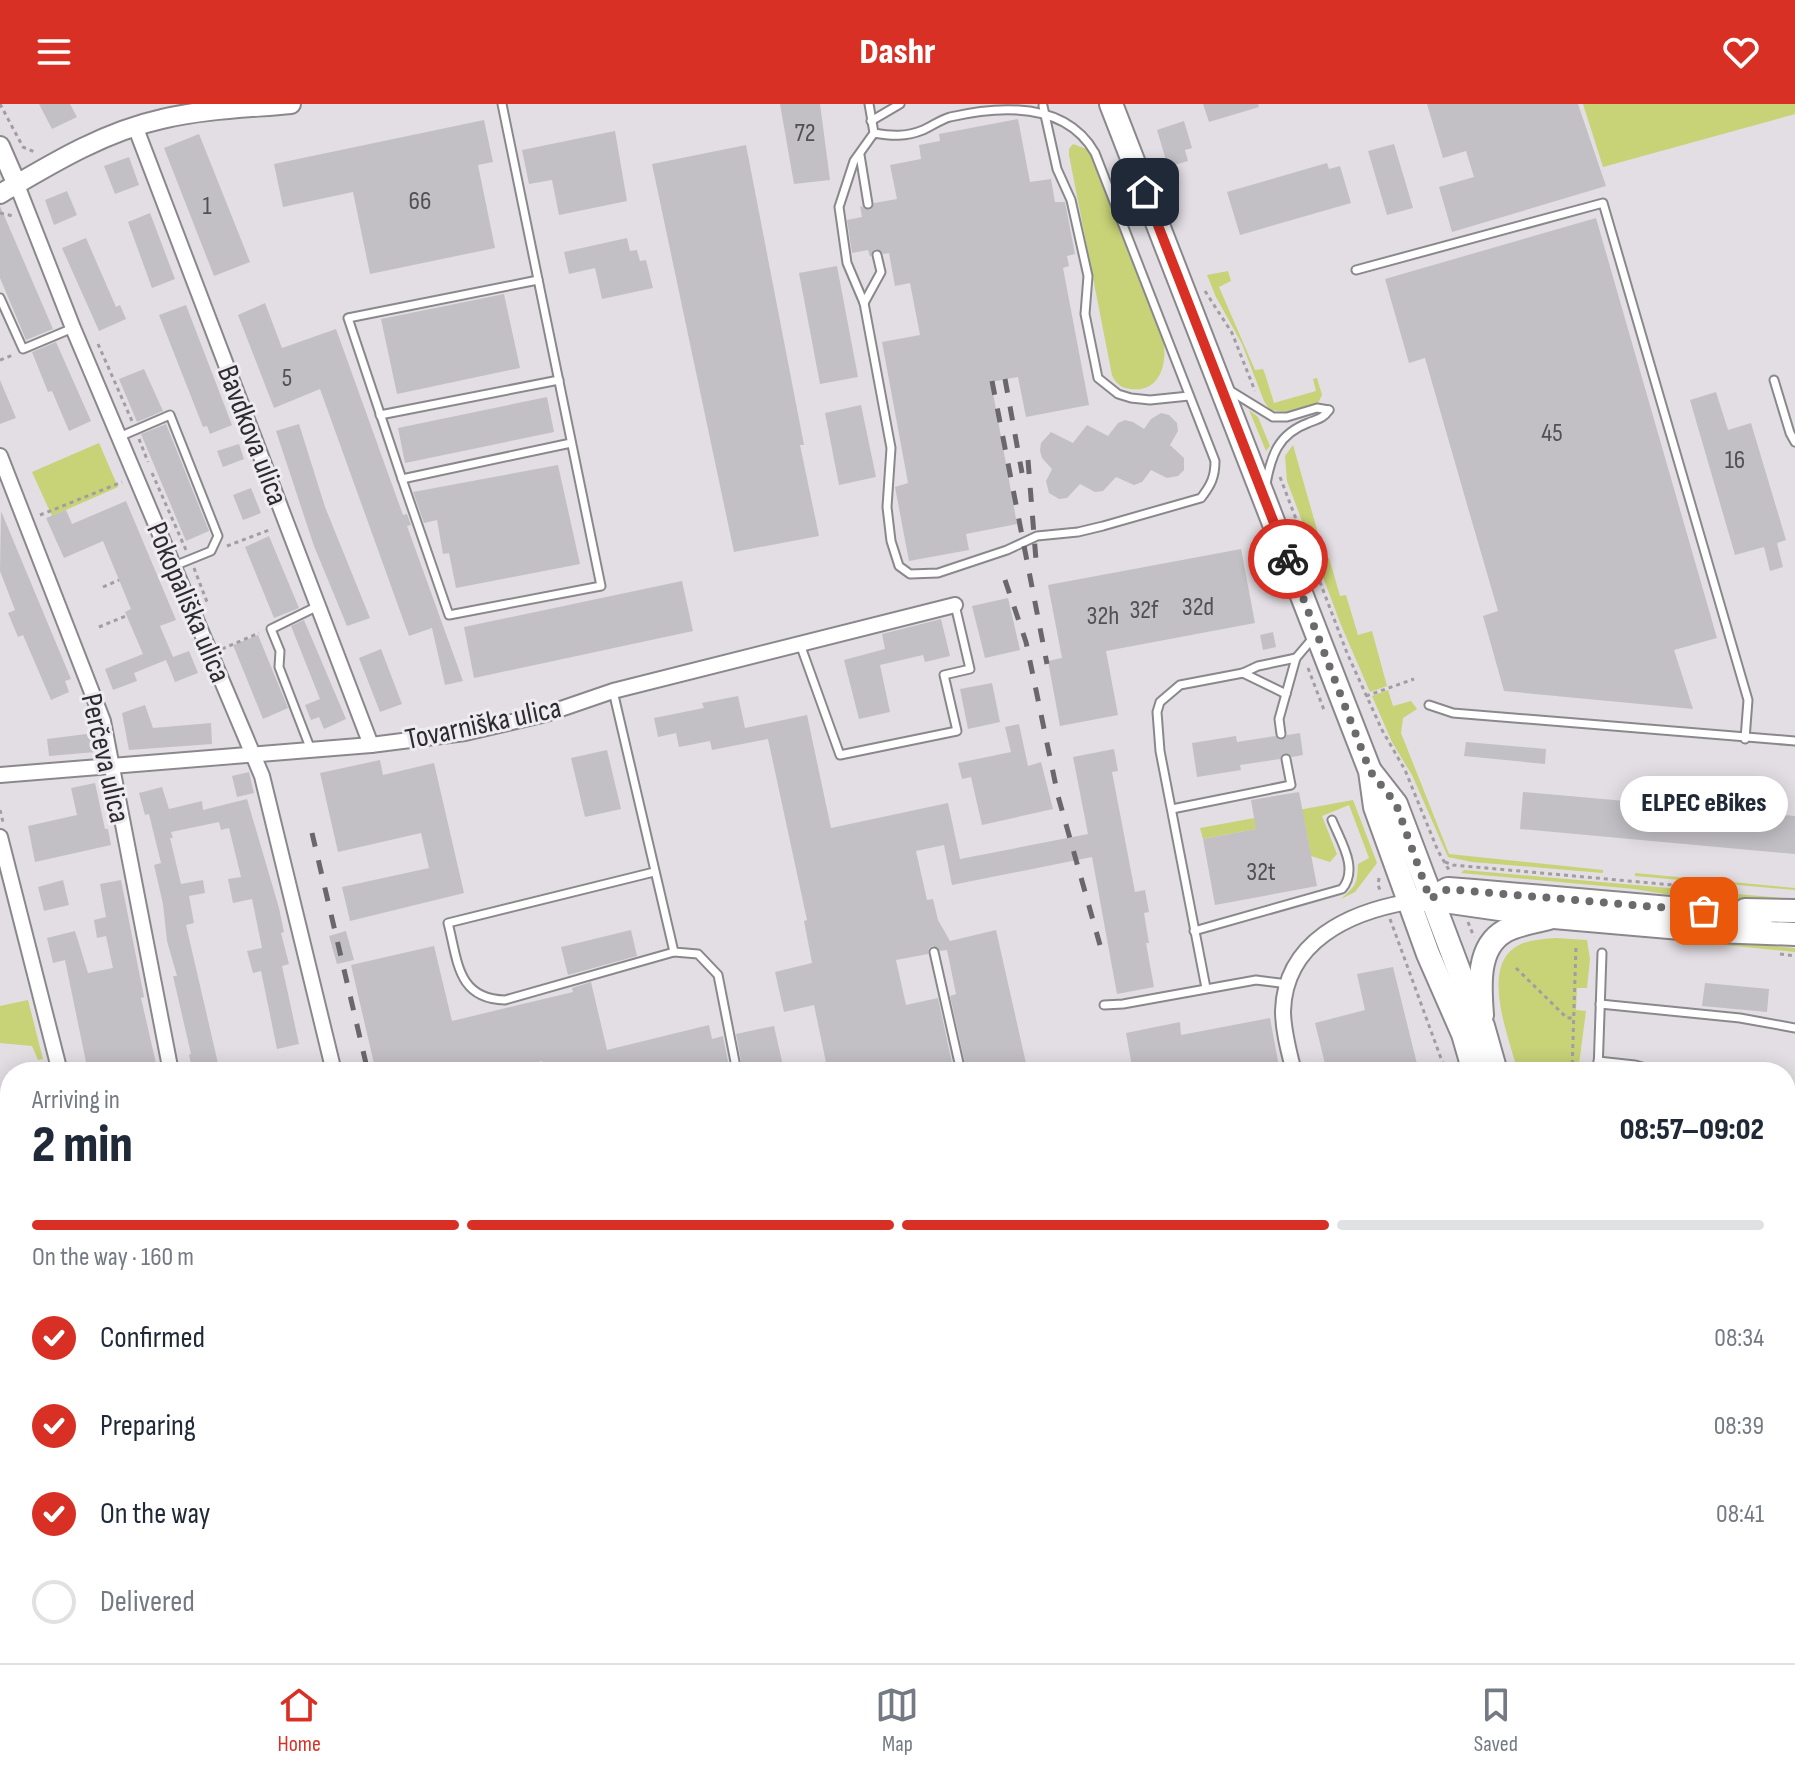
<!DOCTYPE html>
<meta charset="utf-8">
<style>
body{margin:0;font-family:"Sofia Sans Condensed",sans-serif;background:#f2f2f3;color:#1f2937;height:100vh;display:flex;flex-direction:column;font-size:30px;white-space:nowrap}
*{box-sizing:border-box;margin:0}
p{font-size:26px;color:#747a83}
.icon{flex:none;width:44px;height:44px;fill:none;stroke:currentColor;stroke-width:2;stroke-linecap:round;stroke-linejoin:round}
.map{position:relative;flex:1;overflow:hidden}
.side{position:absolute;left:0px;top:958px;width:1796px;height:602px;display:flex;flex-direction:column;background:#fff;border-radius:32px 32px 0 0;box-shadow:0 4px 20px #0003}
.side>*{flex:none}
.pin{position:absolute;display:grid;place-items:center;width:68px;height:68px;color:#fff;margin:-34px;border-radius:16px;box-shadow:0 4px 12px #0006}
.courier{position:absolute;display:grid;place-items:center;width:80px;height:80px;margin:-40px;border:6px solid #d93025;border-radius:50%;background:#fff;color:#222;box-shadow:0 2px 10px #0007}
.bubble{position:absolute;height:56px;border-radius:28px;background:#fff;box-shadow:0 4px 20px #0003;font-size:26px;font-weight:800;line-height:56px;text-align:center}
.headline em{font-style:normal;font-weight:800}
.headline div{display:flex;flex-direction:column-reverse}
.headline{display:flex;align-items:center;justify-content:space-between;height:136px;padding:0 32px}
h1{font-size:52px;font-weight:800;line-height:60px}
.bar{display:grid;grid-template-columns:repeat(4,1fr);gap:12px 8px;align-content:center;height:96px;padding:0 32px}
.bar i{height:10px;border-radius:6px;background:#e0e1e3}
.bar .current{background:#d93025}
.bar p{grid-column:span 4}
ol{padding:0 32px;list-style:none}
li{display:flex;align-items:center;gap:24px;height:88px}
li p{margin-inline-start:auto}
li .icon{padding:8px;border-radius:50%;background:#d93025;color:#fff;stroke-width:4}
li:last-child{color:#747a83}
li i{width:44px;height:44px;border:4px solid #e0e1e3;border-radius:50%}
header{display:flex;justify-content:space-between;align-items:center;height:104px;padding:0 32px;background:#d93025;color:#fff;font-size:36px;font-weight:800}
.tabs{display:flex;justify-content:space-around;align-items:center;height:112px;border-top:2px solid #e0e1e3;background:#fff;font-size:22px;color:#747a83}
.tabs a{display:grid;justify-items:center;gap:4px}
.tabs .current{color:#d93025}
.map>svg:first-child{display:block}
.green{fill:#c8d277}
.building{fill:#c3c0c5}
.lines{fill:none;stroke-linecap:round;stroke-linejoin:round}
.service-casing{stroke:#8b888d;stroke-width:11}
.minor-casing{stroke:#8b888d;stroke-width:18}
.tertiary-casing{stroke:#8b888d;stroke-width:22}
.secondary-casing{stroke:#8b888d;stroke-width:26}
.path{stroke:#a19ea2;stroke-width:3;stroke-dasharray:4 4;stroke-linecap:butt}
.service{stroke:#fff;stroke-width:7}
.minor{stroke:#fff;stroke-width:14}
.tertiary{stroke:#fff;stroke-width:18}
.secondary{stroke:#fff;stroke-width:22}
.rail{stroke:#69676a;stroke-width:5;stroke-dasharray:14 14;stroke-linecap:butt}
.done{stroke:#6c6a6d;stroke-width:8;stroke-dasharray:0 14.4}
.route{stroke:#d93025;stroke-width:10}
.labels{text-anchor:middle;stroke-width:6;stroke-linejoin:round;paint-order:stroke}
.number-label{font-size:26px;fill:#525053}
.street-label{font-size:30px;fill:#2c2b2d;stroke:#efecf1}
</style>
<header><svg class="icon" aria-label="menu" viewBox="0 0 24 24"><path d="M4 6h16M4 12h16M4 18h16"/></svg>Dashr<svg class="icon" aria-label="heart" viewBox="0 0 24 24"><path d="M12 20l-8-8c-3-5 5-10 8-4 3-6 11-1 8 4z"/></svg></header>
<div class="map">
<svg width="1795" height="1559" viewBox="0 0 1795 1559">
<rect width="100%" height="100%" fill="#e2dee3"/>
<g class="green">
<path d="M1583,0H1795V10L1603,63Z"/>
<path d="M1073,40L1089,46L1163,236C1168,259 1160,289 1131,285C1121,284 1116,280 1112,271L1069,51V45Z"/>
<path d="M1228,167L1231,177L1219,183L1255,266L1263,265L1265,270L1274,299L1316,287L1313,275L1317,274L1322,291L1318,299L1287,308L1270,306L1264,297L1242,240L1216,193L1207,171Z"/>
<path d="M1249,306L1258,313L1270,342L1266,347Z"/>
<path d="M99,339L118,383L52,412L32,368Z"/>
<path d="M1293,341L1325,454H1329L1340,492L1346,491L1358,531L1372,527L1387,582L1370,588L1341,521L1287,377L1285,352Z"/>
<path d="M1388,586L1393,602L1411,597L1417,605L1403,614L1401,629L1449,750L1603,766V769L1472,758L1448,753L1412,671L1392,638L1372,592Z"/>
<path d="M1353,696L1377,759L1355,788L1341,795C1356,781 1357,782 1358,760L1369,754L1349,701L1322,712L1337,750L1330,758L1311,752L1304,716L1203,735L1200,724Z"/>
<path d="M1464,766L1795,795V802L1712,798L1635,785L1461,769Z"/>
<path d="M1635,769L1795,784V786L1635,772Z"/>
<path d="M1545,823L1795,844V848L1563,825L1532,828Z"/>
<path d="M1556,834L1587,836L1590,855L1587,884H1577L1576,906L1586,907L1578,968H1518C1510,937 1481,867 1514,844C1525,836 1543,835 1556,834Z"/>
<path d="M28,896L43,955L38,956L32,942L0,939V902Z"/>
<path d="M10,1046V1192L0,1194V1051L8,1052Z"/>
<path d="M10,1199V1245L0,1242V1204Z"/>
</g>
<g class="building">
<path d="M39,0H70L77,13L52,25Z"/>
<path d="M780,0H820L830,76L794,80Z"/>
<path d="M1203,0H1258L1259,3L1209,18Z"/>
<path d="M1427,0H1578L1606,82L1452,128L1439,83L1474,73L1466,47L1443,54Z"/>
<path d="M1018,15L1030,78L1051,75L1055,98H1065L1075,150L1067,152L1069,162L1063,164L1089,301L1026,313L1018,273L991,278L1017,420L966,430L969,446L909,457L895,383L908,379L882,238L920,231L910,179L895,182L889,149L884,150L876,145L870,153L868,146L852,149L847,116L862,113L860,102L870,106L874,99L897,95L890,61L921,55L919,41L940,37L939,30Z"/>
<path d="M484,16L493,58L478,61L495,144L370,170L353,88L283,103L274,60Z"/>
<path d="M1184,17L1192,44L1185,46L1188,57L1168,63L1157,26Z"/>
<path d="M615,27L627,97L559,111L552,76L529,80L522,46Z"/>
<path d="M199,30L250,158L214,172L164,44Z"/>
<path d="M1394,40L1413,104L1387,111L1368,47Z"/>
<path d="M746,41L804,341H800L819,432L734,448L652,60Z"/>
<path d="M129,53L139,81L115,90L104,62Z"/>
<path d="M1327,59L1329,65L1340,62L1351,99L1240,131L1227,88Z"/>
<path d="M67,87L77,111L54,121L45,96Z"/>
<path d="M0,102L53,225L26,236L0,174Z"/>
<path d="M150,109L175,175L152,184L128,118Z"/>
<path d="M1596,114L1717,534L1674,546L1693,605L1504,587L1483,512L1498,507L1466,397L1425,254L1409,259L1385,175Z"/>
<path d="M86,134L116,203L120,201L126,215L99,227L62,144Z"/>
<path d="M627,134L630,147L637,146L640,157L646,156L653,184L602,195L595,164L569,170L564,148Z"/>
<path d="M837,162L858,273L820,280L799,169Z"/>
<path d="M504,190L520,264L397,290L381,215Z"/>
<path d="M265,199L282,244L336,225L403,411L407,410L411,421L407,422L463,577L445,581L432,524L409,532L320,285L274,304L238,211Z"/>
<path d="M186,201L232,321L210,330L207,322L203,323L159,211Z"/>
<path d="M56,238L91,317L69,327L52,287L48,288L32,248Z"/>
<path d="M144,265L163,307L137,318L119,275Z"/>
<path d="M0,276L16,314L0,320Z"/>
<path d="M1716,288L1728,326L1751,319L1786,436L1777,439L1783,463L1770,467L1764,443L1735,451L1690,296Z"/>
<path d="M547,293L554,328L405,359L398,324Z"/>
<path d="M861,301L876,373L839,381L825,309Z"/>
<path d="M1161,309L1169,311L1177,319L1178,327L1170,341L1184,354V366L1178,372L1167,374L1151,366L1142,378L1134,381L1116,373L1103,387L1095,388L1080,380L1067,394L1059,395L1049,389L1046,377L1052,365L1042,354L1040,347L1041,339L1051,328L1073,339L1087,321L1108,332L1118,319L1125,316L1133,318L1144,325L1151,315Z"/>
<path d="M166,320L209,427L186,437L141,330Z"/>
<path d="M299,320L325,403L370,514L347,522L314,442L276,327Z"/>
<path d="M239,340L244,355L223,363L217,347Z"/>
<path d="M558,361L580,460L456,484L449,449L443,450L437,416L424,419L413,388Z"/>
<path d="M251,384L261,409L243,416L233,391Z"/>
<path d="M126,397L176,516L160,522L173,553L189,547L198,569L175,578L166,556L134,569L137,577L113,586L105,565L143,550L125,508L131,505L103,437L64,454L46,414L66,406L72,420Z"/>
<path d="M1,407L71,575L65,577L69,588L51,596L23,531L18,533L8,509L15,506L0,467Z"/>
<path d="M269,432L299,504L274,514L245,443Z"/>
<path d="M1241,445L1255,519L1106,547L1118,611L1060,622L1048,557L1062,554L1048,481Z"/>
<path d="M682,477L693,527L474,574L464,523Z"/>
<path d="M1008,494L1020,546L985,554L972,502Z"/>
<path d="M941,515L950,552L925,558L923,551L880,561L890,608L859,615L844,556L885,545L882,530Z"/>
<path d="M304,516L346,615L324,625L319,613L311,616L305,601L320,595L291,522Z"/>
<path d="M1273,528L1276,543L1263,546L1260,531Z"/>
<path d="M258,531L288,604L263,615L233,541Z"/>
<path d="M381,545L402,600L380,608L359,554Z"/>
<path d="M992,579L1000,618L968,625L960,585Z"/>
<path d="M738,592L745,624L807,611L831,724L948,699L960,755L1088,730L1073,653L1114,645L1118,667L1112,668L1135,788L1145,786L1149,808L1144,809L1149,839H1146L1154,883L1117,890L1092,753L952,781L944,741L916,747L927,796L933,795L938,816L950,837L996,826L1028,968H967L950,892L956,890L947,846L940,847L933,842L929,844L928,850L896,856L906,901L938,894L954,968H828L814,901L784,908L775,868L812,859L804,817L807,816L768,635L712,646L710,637L679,643L676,629L658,633L654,614L704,604L702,599Z"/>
<path d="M145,601L153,624L211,619L212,640L129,646L122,609Z"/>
<path d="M1019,620L1028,662L1041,658L1053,705L982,721L971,673L962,675L958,659L1011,648L1005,623Z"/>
<path d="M94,629L96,648L49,652L47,635Z"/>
<path d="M1300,629L1303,651L1292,653L1284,649L1280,655L1240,661L1241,666L1197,673L1192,639L1236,632L1237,638L1275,632L1281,636L1287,631Z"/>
<path d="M1466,638L1546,645L1545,660L1464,652Z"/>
<path d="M607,646L621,705L585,713L571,654Z"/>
<path d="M380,656L383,671L434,659L464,789L350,817L342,783L429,764L421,729L338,748L320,669Z"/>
<path d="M249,668L254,689L237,693L232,672Z"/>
<path d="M95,679L105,725H108L111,741L35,758L28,722L77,711L71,684Z"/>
<path d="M162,683L169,705L202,697L203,706L247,695L279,804L284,828L281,829L289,860L282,862L299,940L277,945L261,867L253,869L247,847L262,844L252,795L233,799L228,775L241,773L229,724L221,726L219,718L171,728L173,734H170L181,780L203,776L205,789L189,792L194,819L186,821L220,968H193L189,951L191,950L173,872H177L167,837L163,800L154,761L161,759L149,710L145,711L139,689Z"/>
<path d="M1299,688L1317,782L1215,801L1203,735L1256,725L1251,696Z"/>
<path d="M1523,688L1795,712V750L1520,725Z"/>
<path d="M63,776L69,801L44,807L38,783Z"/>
<path d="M121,776L144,893L141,894L158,968H88L65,856L53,859L47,834L75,827L88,869L113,864L106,832L97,834L94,816L106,813L100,780Z"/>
<path d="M631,826L637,852L568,871L561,843Z"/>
<path d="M346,827L354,856L337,860L329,832Z"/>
<path d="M434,842L452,917L573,888L572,884L591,878L607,946L709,921L712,935L723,932L730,968H545L542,957L509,965V968H376L351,861Z"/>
<path d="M1393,863L1419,968H1327L1315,919L1365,906L1357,870Z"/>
<path d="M1705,879L1769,885L1767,908L1702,902Z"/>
<path d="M1270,914L1280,968H1133L1126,929L1180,918L1181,931Z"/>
<path d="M774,922L783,962L772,965L773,968H743L736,930Z"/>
</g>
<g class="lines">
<g class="service-casing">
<g id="service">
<path d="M502,0L601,482L449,511L402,375L571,339"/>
<path d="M869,0L874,29L854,57L839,103L847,159L864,199L891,344L887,403L891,437L899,462L910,470L938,469L1007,446L1037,432L1078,428L1103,422L1201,394C1211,381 1215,373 1215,357L1095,49C1067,0 1007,0 950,13C940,16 932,22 923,26C906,33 891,32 874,29"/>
<path d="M1043,2L1057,65L1071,96L1088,172L1085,210L1098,274L1118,290L1131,294L1150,296L1189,292"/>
<path d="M871,17L900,0"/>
<path d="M860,51L868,100"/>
<path d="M1356,166L1603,99L1748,596L1745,635"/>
<path d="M0,194L23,245L73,224"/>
<path d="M864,199L881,168L877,151"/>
<path d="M1774,276L1790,329L1795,338"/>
<path d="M1229,286L1273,313H1287L1317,304L1329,306"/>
<path d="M380,311L559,276"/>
<path d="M119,333L170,311L218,432L211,447L174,462"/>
<path d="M402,375L348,214L538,176"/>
<path d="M1266,380C1271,352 1278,330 1308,319C1317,315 1323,315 1329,306"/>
<path d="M800,540L840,651L957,627L944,571L970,565L955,501"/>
<path d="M1243,569L1286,590"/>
<path d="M613,587L674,848L698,850L718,871L737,968"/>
<path d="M1429,601L1453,609L1795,637"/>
<path d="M1281,630L1279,615L1296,554L1313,534"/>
<path d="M311,646L279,563L280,547L271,525L318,502"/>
<path d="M1172,705L1291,681L1286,655"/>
<path d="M654,768L448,819C458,857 457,895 505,896L674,848"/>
<path d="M1194,827L1342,785C1359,765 1341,738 1332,716"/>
<path d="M934,848L961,968"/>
<path d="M1206,884L1160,647L1157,608L1160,598L1180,581L1243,569L1258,562L1296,554"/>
<path d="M1600,900L1740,914L1795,924"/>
<path d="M1104,901L1123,900L1256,876L1288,880"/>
<path d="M1598,957L1635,961L1661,968"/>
<path d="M1598,968L1602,849"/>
<path d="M1786,995L1795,996"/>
<path d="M1786,1053L1795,1054"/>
<path d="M1786,1130L1795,1131"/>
<path d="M1786,1359H1795"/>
<path d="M1786,1543L1795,1545"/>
<path d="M469,1550L472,1559"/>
<path d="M1643,1558L1665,1559"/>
<path d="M541,1559L569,1550"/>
<path d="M1185,1559V1550"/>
<path d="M1296,1559V1550"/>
<path d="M1473,1559V1550"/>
</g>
</g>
<g class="minor-casing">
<g id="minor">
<path d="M135,22L371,641"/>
<path d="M17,81L73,224L262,672L334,968"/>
<path d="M0,352L103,617L171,968"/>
<path d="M0,671L371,641L465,629L546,610L613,587L955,501"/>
<path d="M0,733L60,968"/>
<path d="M1294,968C1289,948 1283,927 1283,907C1285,837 1350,808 1408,798"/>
<path d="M0,1356L10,1357"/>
<path d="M0,1539L10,1536"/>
<path d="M154,1550V1559"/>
<path d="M1116,1559L1144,1550"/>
</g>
</g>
<g class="tertiary-casing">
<g id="tertiary">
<path d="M0,42L17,81"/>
<path d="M0,90C51,60 103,28 162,15C203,5 248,4 291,0"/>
</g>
</g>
<g class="secondary-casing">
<g id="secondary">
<path d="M1111,0L1370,667L1375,703L1428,850L1463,930L1474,968"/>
<path d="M1371,668L1396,700L1475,909L1483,922L1496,968"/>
<path d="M1435,792L1448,785L1474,787L1704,807L1761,815"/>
<path d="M1408,798L1430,795L1554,813L1715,827L1795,830"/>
<path d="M1745,806L1795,807"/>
<path d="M1482,911C1480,884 1476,843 1505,827C1517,820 1535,818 1549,814"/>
<path d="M1529,1550V1559"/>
</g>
</g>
<g class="path">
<path d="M0,0L23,43L37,49"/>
<path d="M0,109L13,112"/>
<path d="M1205,187L1232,229L1255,287"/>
<path d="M98,240L132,317"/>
<path d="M0,256L13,251"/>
<path d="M139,335L148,358"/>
<path d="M152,369L186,446"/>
<path d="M1280,373L1347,549L1382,626L1405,666L1438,747L1449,766"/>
<path d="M40,411L122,378"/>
<path d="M227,442L272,425"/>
<path d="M194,464L207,498"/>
<path d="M103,483L119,476"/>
<path d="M99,523L126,512"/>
<path d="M222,545L259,529"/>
<path d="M1308,564L1324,606"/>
<path d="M1366,592L1414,575"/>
<path d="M0,706L3,718"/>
<path d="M1445,758L1453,761L1739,787"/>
<path d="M1379,774L1378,781L1381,789"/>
<path d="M1390,815L1446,968"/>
<path d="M1468,818L1474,833"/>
<path d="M1780,850L1795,852"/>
<path d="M1516,864L1567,914H1572"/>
<path d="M1572,968L1576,841"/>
<path d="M8,1037V1031"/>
<path d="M0,1199L10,1196"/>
<path d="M0,1246L10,1250"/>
<path d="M0,1269L10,1270"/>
<path d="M1499,1550L1500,1559"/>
<path d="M1558,1550L1559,1559"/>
<path d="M1603,1559L1604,1550"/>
</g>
<use href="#service" class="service"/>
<use href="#minor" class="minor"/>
<use href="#tertiary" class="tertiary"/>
<use href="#secondary" class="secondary"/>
<g class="rail">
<path d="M1005,275L1022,369"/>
<path d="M992,277L1047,560"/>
<path d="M1028,356L1036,456"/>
<path d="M1005,476L1026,538L1058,692L1100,841"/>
<path d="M312,729L368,968"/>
<path d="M0,1285L10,1286"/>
<path d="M0,1307L10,1308"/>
<path d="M0,1320L10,1321"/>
<path d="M1786,1410H1795"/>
<path d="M1786,1446H1795"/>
<path d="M1786,1464L1795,1465"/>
<path d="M1786,1478L1795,1479"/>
</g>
</g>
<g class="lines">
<path class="done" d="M1288,455L1370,667L1396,700L1430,795L1448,785L1457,786L1704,807"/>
<path class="route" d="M1145,88L1288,455"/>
</g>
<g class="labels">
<g class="number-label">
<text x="805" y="37">72</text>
<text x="420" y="105">66</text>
<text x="207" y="110">1</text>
<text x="287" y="282">5</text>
<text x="1552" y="337">45</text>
<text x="1735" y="364">16</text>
<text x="1198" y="511">32d</text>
<text x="1144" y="514">32f</text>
<text x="1103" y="520">32h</text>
<text x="1261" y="776">32t</text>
</g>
<g class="street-label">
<text transform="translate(253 331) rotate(69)" y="10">Bavdkova ulica</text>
<text transform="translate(189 498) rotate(67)" y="10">Pokopališka ulica</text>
<text transform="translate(483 619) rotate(-12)" y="10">Tovarniška ulica</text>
<text transform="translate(106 654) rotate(77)" y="10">Perčeva ulica</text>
</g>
</g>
</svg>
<div class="pin" style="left:1704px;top:807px;background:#ea580c"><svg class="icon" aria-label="bag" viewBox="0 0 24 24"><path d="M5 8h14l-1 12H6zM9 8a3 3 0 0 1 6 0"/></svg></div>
<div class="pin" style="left:1145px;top:88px;background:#1f2937"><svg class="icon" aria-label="home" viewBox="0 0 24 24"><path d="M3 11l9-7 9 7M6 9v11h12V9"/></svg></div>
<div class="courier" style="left:1288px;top:455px"><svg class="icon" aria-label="bike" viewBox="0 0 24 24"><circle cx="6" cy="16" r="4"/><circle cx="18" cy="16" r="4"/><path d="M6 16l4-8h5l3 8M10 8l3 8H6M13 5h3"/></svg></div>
<div class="bubble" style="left:1620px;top:672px;width:168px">ELPEC eBikes</div>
<section class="side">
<div class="headline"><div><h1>2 min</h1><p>Arriving in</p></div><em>08:57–09:02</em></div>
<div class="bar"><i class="current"></i><i class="current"></i><i class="current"></i><i></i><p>On the way · 160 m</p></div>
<ol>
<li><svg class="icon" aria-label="check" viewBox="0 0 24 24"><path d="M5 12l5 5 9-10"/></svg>Confirmed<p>08:34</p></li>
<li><svg class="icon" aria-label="check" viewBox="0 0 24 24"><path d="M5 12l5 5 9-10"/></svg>Preparing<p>08:39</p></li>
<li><svg class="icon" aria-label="check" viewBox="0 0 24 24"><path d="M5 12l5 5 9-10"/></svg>On the way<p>08:41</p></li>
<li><i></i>Delivered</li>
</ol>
</section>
</div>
<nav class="tabs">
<a class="current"><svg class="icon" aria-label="home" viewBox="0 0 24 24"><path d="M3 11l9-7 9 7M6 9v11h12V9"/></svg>Home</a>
<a><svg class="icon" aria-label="map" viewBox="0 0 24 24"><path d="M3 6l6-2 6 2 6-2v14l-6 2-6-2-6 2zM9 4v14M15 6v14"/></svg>Map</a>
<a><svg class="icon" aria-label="saved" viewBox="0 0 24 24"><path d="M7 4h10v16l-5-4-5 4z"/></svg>Saved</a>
</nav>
